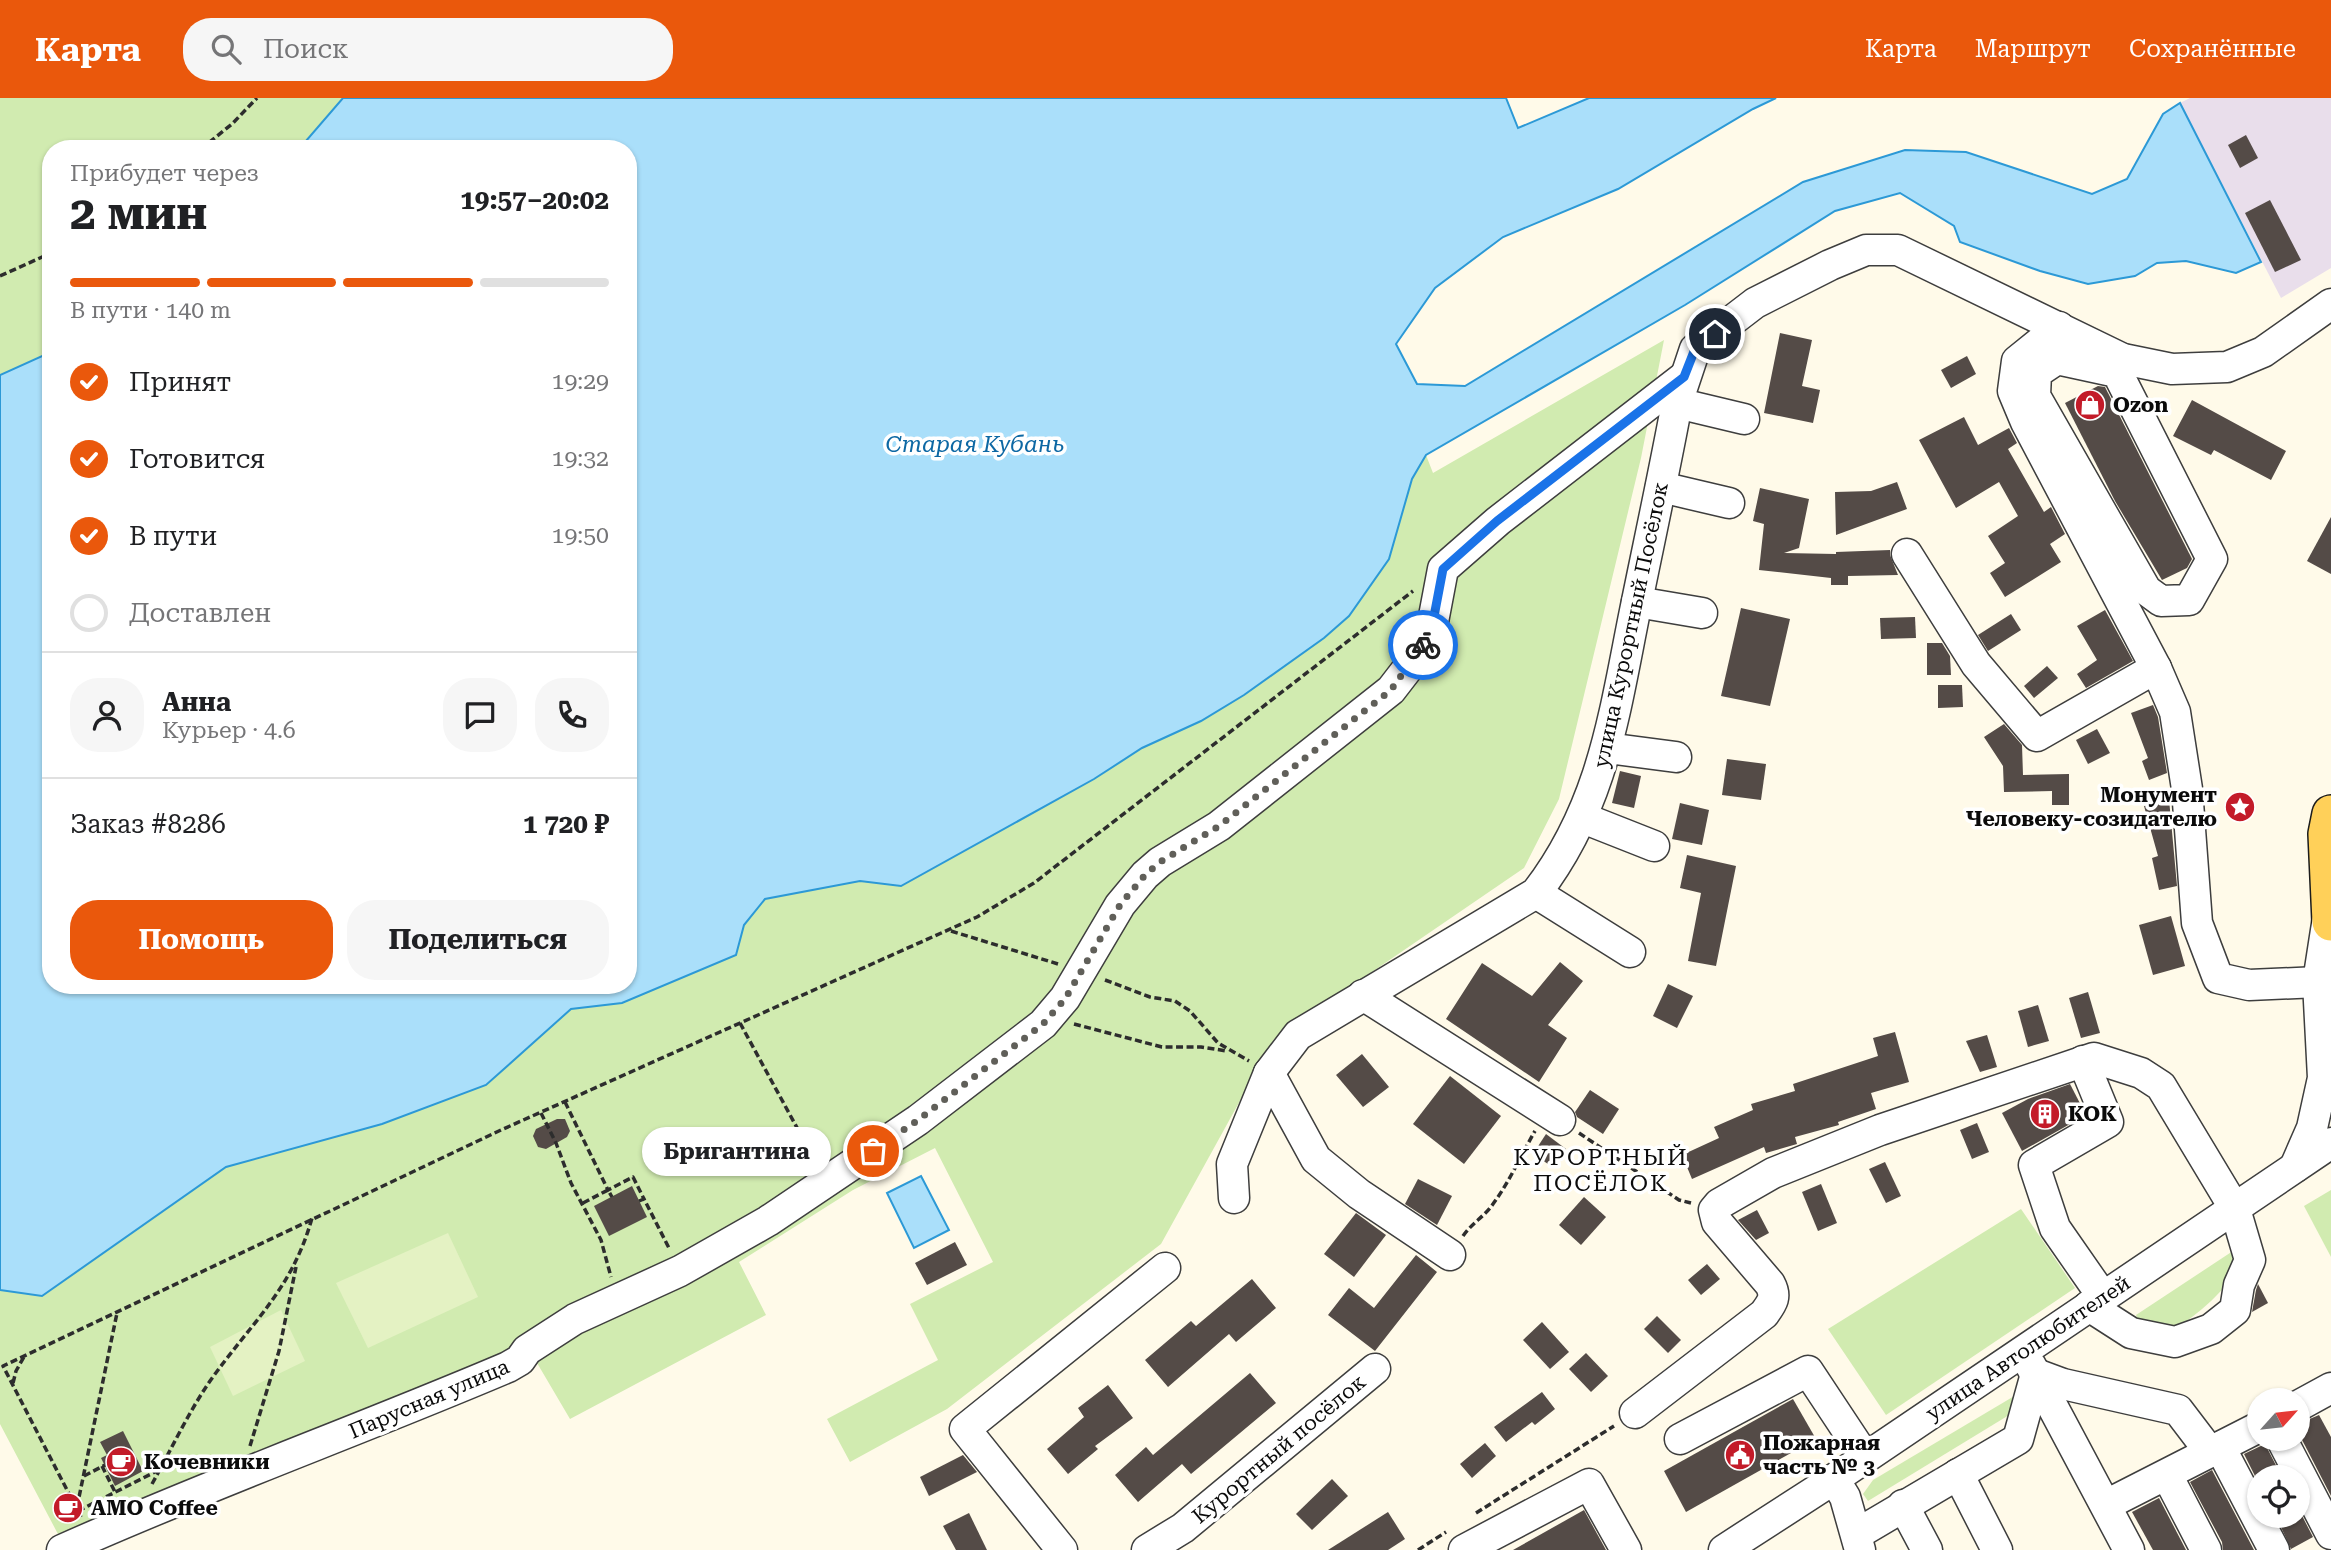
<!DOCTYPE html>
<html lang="ru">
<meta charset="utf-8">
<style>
body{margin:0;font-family:"Roboto Serif",serif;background:#f6f6f6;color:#202124;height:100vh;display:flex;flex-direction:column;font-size:26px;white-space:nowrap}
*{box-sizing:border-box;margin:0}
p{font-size:23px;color:#757577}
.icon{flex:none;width:38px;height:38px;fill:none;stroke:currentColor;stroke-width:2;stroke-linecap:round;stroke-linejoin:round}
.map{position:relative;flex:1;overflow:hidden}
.sheet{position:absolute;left:42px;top:42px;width:595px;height:854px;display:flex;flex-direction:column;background:#fff;border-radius:28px;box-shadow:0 2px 5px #0004}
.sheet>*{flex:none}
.needle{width:46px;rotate:63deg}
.controls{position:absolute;left:2247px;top:1290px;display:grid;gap:14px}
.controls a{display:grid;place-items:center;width:63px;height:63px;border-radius:50%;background:#fff;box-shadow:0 2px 5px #0004;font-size:35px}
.pin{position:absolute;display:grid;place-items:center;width:60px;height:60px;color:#fff;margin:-30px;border:4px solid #fff;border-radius:50%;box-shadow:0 2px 7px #0007}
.courier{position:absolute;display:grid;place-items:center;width:70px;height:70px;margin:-35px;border:5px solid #1a73e8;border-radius:50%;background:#fff;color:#222;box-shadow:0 2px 9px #0007}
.bubble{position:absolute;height:49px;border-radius:24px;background:#fff;box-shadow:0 2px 5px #0004;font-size:23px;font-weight:700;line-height:49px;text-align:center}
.overview em{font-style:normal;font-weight:700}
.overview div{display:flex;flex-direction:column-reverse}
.overview{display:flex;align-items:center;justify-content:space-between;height:119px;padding:0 28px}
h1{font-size:46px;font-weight:700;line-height:52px}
.bar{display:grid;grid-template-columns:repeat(4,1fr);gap:10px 7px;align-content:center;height:84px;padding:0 28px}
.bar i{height:9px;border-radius:5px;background:#e0e0e0}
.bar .current{background:#ea580c}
.bar p{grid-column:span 4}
.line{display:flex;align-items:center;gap:18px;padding:0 28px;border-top:2px solid #e0e0e0}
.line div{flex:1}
.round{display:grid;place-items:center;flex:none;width:74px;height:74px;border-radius:28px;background:#f6f6f6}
ol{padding:0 28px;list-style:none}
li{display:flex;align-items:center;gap:21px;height:77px}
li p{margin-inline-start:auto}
li .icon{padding:7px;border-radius:50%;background:#ea580c;color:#fff;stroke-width:4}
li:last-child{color:#757577}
li i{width:38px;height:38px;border:4px solid #e0e0e0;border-radius:50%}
.cta{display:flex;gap:14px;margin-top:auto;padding:14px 28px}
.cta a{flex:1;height:80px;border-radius:28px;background:#ea580c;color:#fff;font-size:28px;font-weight:700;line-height:80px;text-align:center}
.cta a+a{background:#f6f6f6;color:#202124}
header{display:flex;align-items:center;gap:42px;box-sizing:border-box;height:98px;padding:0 35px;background:#ea580c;color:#fff}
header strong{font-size:33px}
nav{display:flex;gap:38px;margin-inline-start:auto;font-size:24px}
.search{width:490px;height:63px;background:#f6f6f6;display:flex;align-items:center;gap:18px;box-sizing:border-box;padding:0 24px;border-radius:28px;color:#757577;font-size:26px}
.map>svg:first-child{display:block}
.industrial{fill:#e9deeb}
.green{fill:#d1ebb0}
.pitch{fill:#e4f2c3}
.water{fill:#aadffa;stroke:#2c99d6;stroke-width:2}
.building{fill:#544b47}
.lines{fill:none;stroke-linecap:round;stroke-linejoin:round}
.minor-casing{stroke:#3e3e3e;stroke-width:33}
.major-casing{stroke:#1c1c1c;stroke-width:40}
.path{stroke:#2d2d2d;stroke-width:3.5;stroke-dasharray:7 3.5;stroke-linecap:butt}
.minor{stroke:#fff;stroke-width:30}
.major{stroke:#ffd059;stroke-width:37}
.done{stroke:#605f59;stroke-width:7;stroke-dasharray:0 12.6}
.route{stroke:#1a73e8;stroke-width:9}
.labels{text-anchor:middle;stroke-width:7;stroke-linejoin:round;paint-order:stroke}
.poi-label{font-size:21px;font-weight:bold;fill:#0b0b0b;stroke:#fff;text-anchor:start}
.street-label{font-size:21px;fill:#0b0b0b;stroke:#fff}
.water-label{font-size:23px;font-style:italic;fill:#0d68a4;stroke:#fff}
.neighbourhood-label{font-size:23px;letter-spacing:2px;fill:#0b0b0b;stroke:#fff}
</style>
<header>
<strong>Карта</strong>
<div class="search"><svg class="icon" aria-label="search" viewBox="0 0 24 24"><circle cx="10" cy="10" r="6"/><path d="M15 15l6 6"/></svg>Поиск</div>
<nav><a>Карта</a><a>Маршрут</a><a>Сохранённые</a></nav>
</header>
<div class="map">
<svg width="2331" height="1452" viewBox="0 0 2331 1452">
<rect width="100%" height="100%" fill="#fffae9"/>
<path class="industrial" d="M2190,0H2331V170L2281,200L2180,5Z"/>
<g class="green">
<path d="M0,0H343L299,51H51V254L0,277Z"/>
<path d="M1664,242L1641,360L1559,701L1524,770L1274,941L1161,1146L947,1311L850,1364L827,1321L938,1262L910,1206L993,1164L935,1050L853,1092L739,1164L766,1217L570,1321L530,1253L59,1438L0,1326V1192L42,1197L226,1069L382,1026L486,987L571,911L622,905L736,857L744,827L765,801L860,783L901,788L1142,650L1201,623L1412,381L1426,357L1433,375Z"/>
<path d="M2331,1092V1159L2304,1108Z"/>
<path d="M2021,1111L2075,1190L1886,1317L1828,1231Z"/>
<path d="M2239,1149C2239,1155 2239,1165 2236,1171C2224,1196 2193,1220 2170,1234L2140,1227L2136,1217Z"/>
<path d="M2016,1297L2014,1314L1868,1403L1863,1396L1873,1382Z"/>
</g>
<g class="pitch">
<path d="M448,1135L478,1199L368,1250L336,1185Z"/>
<path d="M281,1212L305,1263L233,1298L210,1249Z"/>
</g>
<g class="water">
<path d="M343,0H1506L1518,30L1589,0H1776L1753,11L1618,91L1503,139L1435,190L1396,246L1417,286L1465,288L1803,84L1905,52L1966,54L2092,96L2127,81L2163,16L2180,5L2261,164L2236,175L2186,163L2157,165L2135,178L2088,186L2040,173L1960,144L1954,128L1900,95L1835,113L1685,207L1426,357L1412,381L1389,461L1349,518L1324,540L1244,597L1201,623L1142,650L1094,681L901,788L860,783L765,801L744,827L736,857L622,905L571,911L486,987L382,1026L226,1069L42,1198L0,1192V277L51,254V887H628V51H299Z"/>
<path d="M921,1078L949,1132L914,1150L887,1095Z"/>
</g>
<g class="building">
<path d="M2246,37L2258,60L2240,70L2228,47Z"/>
<path d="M2270,102L2301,162L2275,174L2245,115Z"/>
<path d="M1780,235L1812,242L1802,288L1820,292L1813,325L1764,315Z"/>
<path d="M1967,258L1976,276L1951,290L1941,272Z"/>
<path d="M2098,288L2105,289L2192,461L2187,470L2162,482L2115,403L2065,305Z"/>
<path d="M2192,302L2286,353L2271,382L2214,352L2211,357L2173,338Z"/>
<path d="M1964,319L1978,347L2009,330L2017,345L2008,351L2044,414L2051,409L2065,436L2050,446L2061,464L2005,499L1990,475L2005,465L1988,438L2018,418L1999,384L1956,410L1919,342Z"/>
<path d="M1897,384L1907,411L1836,437L1835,394L1871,393Z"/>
<path d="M1760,390L1809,401L1799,450L1784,455L1836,456V454L1890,452V457L1898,477L1848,478V487H1831V480L1759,472L1764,426L1753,423Z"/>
<path d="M2331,419V476L2307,463Z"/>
<path d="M1741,510L1790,521L1770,608L1721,598Z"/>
<path d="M2105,512L2133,563L2086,590L2077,576L2097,562L2077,528Z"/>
<path d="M2011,516L2021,532L1988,553L1978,537Z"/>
<path d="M1915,519L1916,540L1881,541L1880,520Z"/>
<path d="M1927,545H1942L1950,558L1951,577H1927Z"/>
<path d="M2047,568L2058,580L2034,600L2024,588Z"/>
<path d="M1938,587H1962L1963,609L1938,610Z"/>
<path d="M2153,607L2158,619L2167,675L2149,682L2142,663L2148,660L2131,615Z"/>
<path d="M2004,626L2022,647L2023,677L2069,676V707H2052V693L2004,694L2003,668L1984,639Z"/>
<path d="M2097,631L2110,655L2088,666L2076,642Z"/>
<path d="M1727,661L1766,666L1761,702L1722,697Z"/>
<path d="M1620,673L1641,678L1634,710L1612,705Z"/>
<path d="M2169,701L2177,788L2159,792L2152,760L2158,758L2144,708Z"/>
<path d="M1680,705L1709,712L1702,747L1672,741Z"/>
<path d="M1687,757L1736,768L1716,868L1688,863L1701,795L1680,790Z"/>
<path d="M2171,818L2185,868L2153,877L2139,827Z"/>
<path d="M1560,864L1583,883L1548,927L1567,940L1539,984L1446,921L1482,865L1532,898Z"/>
<path d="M1668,886L1693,898L1677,930L1653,918Z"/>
<path d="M2088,894L2100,935L2081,940L2069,900Z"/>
<path d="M2038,907L2049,943L2028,949L2018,913Z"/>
<path d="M1895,934L1909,984L1871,995L1876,1011L1838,1024L1839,1027L1795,1039L1797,1046L1766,1055L1764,1049L1692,1081L1682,1057L1719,1040L1714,1029L1753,1012L1751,1006L1795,993L1793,986L1878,958L1873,940Z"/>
<path d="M1987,937L1997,969L1980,974L1966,943Z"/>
<path d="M1362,956L1389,989L1363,1009L1336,977Z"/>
<path d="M1450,978L1501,1018L1464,1066L1413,1026Z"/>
<path d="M2070,986L2086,1017L2022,1053L2002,1015L2028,1001Z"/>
<path d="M1590,992L1619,1011L1603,1036L1577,1019L1575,1014Z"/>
<path d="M557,1021H565L570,1033L567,1039L546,1051L538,1049L533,1038L536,1031Z"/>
<path d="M1977,1025L1989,1054L1972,1061L1960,1032Z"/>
<path d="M1546,1036L1566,1051L1554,1070L1533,1056Z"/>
<path d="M1885,1064L1901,1098L1886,1105L1869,1071Z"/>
<path d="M1418,1081L1452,1098L1437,1127L1405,1106Z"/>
<path d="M1821,1086L1837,1125L1818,1133L1802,1094Z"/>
<path d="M632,1088L647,1119L609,1138L594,1108Z"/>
<path d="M1584,1099L1606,1119L1581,1147L1559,1127Z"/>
<path d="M1757,1112L1769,1135L1756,1142L1738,1122Z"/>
<path d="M1356,1115L1386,1137L1354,1179L1324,1156Z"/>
<path d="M955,1144L967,1167L927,1187L915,1165Z"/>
<path d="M1416,1157L1437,1174L1375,1253L1328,1217L1349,1190L1374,1210Z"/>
<path d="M1707,1166L1720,1181L1701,1197L1688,1182Z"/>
<path d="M1252,1181L1276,1210L1236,1244L1229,1236L1168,1289L1145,1262L1191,1223L1196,1228Z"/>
<path d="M2258,1186L2268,1205L2252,1214L2256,1192Z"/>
<path d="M1657,1218L1681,1242L1668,1255L1644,1231Z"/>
<path d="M1542,1224L1569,1254L1550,1271L1523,1242Z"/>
<path d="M1586,1255L1608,1278L1591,1294L1569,1271Z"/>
<path d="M1250,1275L1276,1305L1191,1376L1182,1366L1138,1404L1115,1377L1146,1349L1153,1357Z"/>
<path d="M1108,1287L1133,1320L1095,1348L1098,1351L1068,1376L1047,1351L1084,1319L1078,1310Z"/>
<path d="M1542,1294L1555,1311L1535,1327L1532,1324L1506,1344L1494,1329Z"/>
<path d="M1793,1301L1816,1341L1686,1414L1664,1373Z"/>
<path d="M2319,1317L2331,1339V1398L2298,1334V1326Z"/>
<path d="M123,1333L143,1373L115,1388L101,1360L107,1357L100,1344Z"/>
<path d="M1485,1345L1496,1358L1472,1380L1460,1366Z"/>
<path d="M2265,1346L2282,1379H2259V1386L2244,1356Z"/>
<path d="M963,1357L977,1374L929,1398L920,1379Z"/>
<path d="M2212,1372L2254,1452H2223L2222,1444L2190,1384Z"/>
<path d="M1332,1381L1348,1398L1312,1432L1296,1416Z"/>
<path d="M2159,1400L2186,1452H2153L2132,1414Z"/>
<path d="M2298,1410L2313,1439L2291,1451L2276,1418H2298Z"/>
<path d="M1584,1412L1606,1452H1513Z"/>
<path d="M1388,1414L1405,1441L1388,1452H1328Z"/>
<path d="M969,1415L987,1452H956L943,1428Z"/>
</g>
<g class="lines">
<g class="minor-casing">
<g id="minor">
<path d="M2059,229L2017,263L2013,293L2026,324L2156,570L2175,614L2187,691L2197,825L2218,880L2249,887L2318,884"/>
<path d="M2117,274L2057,261L2036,275L2035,298L2146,492L2161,503L2189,502L2212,461L2117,274L2123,261"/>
<path d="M1677,305L1744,321"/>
<path d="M1661,389L1729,405"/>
<path d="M1907,456L1976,566L2037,638L2156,570"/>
<path d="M1637,504L1702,515"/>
<path d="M1607,650L1676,659"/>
<path d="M1583,720L1654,748"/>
<path d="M1536,795L1630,854"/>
<path d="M1363,897L1560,1022"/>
<path d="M2083,963L2108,1024L2034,1067L2055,1130L2103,1199"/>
<path d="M1269,975L1316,1061L1359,1096L1450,1157"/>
<path d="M2295,1069L2312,1030L2323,980L2318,884L2329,813"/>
<path d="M1234,1100L1232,1066L1269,975L1298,937L1536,795C1603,708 1614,617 1635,513C1649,444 1664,375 1677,305L1695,251L1755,205L1830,167L1866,152H1898L2123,261L2172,271L2227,269L2263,254L2331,206"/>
<path d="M2031,1268L2129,1452"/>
<path d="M2036,1276L2063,1286L2178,1312L2210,1354"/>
<path d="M2298,1308L2331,1290"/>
<path d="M1635,1315L1764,1216C1772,1205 1777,1199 1770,1186L1717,1124L1714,1112L1719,1106L1773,1075L1880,1032L2094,960L2141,975L2161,988L2235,1111L2250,1162L2239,1187L2235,1212L2211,1231L2175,1244L2131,1235L2089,1208"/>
<path d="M2281,1340L2331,1436"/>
<path d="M1680,1341L1808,1273L1865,1359"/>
<path d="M2220,1349L2274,1452"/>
<path d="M1958,1376L1997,1452"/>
<path d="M2167,1377L2206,1452"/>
<path d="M1834,1381L1845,1399L1860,1452"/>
<path d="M1903,1407L1927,1452"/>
<path d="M2106,1407L2259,1329"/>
<path d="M1857,1436L2018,1341L2036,1276"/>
<path d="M62,1452C209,1386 360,1332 508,1269L520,1262L527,1252L575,1221L680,1173L768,1123L918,1022L1043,926L1065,900L1120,807L1145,777L1160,764L1219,728L1391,592L1408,570L1432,529L1443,471L1498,423L1684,279"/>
<path d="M1062,1452L965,1331L1165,1170"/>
<path d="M1147,1452L1183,1430L1375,1271"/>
<path d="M1464,1452L1589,1386L1626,1452"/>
<path d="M1724,1452L1834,1381L2331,1045"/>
</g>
</g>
<g class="major-casing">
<path id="major" d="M2331,716L2327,736L2331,824"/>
</g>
<g class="path">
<path d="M201,51L232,26L257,0"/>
<path d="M0,178L51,155"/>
<path d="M951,833L1058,866"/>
<path d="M1105,882L1150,899L1175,903L1190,913L1218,945L1249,963"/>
<path d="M740,925L814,1061"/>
<path d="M1074,926L1162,949H1201L1227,953"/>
<path d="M565,1004L608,1092L633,1079L644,1101"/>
<path d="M541,1015L556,1045L571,1085L601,1142L611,1179"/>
<path d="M1579,1035L1679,1102L1691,1105"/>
<path d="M639,1103L644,1101L670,1152"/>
<path d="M583,1105L608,1092L612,1099"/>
<path d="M1463,1138C1472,1125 1485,1118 1493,1106C1510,1083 1521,1057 1535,1033"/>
<path d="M13,1285L16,1273L25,1257"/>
<path d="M250,1348L279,1253L296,1169"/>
<path d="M102,1368L115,1394"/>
<path d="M84,1378L105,1367"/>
<path d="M152,1386C171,1352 188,1315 210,1283C251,1225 292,1192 312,1120"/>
<path d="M77,1409L117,1215"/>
<path d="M78,1413L157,1373"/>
<path d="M1476,1415L1614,1328"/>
<path d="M81,1419L3,1268L501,1032L977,819L1034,785L1413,493"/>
<path d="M1418,1452L1446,1434"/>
</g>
<use href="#minor" class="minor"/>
<use href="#major" class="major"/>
</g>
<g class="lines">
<path class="done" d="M873,1053L918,1022L1043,926L1065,901L1120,807L1145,777L1160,764L1219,728L1391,592L1423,547"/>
<path class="route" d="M1423,547L1432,529L1443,471L1497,423L1684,279L1695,251L1715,236"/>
</g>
<defs>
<g id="shop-disc" transform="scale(1.575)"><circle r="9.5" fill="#c31b29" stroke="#fff"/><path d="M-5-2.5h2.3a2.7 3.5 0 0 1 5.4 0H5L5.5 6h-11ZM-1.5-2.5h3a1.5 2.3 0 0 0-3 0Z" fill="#fff"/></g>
<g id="sight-disc" transform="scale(1.575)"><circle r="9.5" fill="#c31b29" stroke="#fff"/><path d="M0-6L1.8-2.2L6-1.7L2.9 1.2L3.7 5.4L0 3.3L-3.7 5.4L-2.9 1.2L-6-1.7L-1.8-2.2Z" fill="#fff"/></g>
<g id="building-disc" transform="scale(1.575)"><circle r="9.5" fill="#c31b29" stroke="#fff"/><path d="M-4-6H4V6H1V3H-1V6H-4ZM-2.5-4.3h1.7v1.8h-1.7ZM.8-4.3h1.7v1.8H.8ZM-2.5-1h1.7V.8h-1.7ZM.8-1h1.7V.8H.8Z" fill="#fff"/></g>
<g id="civic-disc" transform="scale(1.575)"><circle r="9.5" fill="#c31b29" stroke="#fff"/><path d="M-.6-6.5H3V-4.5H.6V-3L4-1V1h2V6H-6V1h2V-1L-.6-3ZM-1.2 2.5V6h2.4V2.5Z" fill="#fff"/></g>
<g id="cafe-disc" transform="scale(1.575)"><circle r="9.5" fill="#c31b29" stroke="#fff"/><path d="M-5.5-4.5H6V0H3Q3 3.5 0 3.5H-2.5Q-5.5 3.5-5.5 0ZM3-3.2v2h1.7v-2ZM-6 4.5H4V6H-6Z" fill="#fff"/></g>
</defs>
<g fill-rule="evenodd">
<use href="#shop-disc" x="2090" y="307"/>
<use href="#sight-disc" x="2240" y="709"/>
<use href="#building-disc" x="2045" y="1016"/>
<use href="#civic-disc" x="1740" y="1357"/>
<use href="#cafe-disc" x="121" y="1364"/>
<use href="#cafe-disc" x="68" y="1410"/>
</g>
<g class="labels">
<g class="poi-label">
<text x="2113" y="314">Ozon</text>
<text x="2217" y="704" text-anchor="end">Монумент<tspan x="2217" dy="24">Человеку-созидателю</tspan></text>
<text x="2068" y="1023">КОК</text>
<text x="1763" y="1352">Пожарная<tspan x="1763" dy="24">часть № 3</tspan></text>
<text x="144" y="1371">Кочевники</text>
<text x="91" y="1417">AMO Coffee</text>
</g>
<g class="street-label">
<text transform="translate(1631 527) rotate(-78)" y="7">улица Курортный Посёлок</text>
<text transform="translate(2028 1250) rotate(-34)" y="7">улица Автолюбителей</text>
<text transform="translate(429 1301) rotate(-23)" y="7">Парусная улица</text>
<text transform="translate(1279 1351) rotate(-40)" y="7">Курортный посёлок</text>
</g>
<g class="water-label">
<text x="975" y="354">Старая Кубань</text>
</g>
<g class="neighbourhood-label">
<text x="1601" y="1067">КУРОРТНЫЙ<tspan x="1601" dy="26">ПОСЁЛОК</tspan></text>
</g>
</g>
</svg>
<div class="controls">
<a><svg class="needle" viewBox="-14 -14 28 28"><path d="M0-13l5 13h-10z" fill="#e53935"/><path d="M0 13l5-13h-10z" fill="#757577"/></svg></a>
<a><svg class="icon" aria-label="locate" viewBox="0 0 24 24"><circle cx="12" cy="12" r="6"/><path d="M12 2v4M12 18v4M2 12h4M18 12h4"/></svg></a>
</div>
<div class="pin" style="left:873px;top:1053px;background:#ea580c"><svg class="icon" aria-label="bag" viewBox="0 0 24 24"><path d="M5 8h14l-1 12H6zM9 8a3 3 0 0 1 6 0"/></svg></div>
<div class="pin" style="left:1715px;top:236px;background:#1f2937"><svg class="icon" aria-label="home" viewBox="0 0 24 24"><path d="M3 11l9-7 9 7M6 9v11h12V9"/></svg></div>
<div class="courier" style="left:1423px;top:547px"><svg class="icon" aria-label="bike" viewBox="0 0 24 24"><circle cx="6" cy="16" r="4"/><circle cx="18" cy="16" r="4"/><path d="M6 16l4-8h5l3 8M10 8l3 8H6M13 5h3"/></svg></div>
<div class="bubble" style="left:642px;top:1029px;width:189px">Бригантина</div>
<section class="sheet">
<div class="overview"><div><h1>2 мин</h1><p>Прибудет через</p></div><em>19:57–20:02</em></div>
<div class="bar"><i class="current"></i><i class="current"></i><i class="current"></i><i></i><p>В пути · 140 m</p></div>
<ol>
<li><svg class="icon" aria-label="check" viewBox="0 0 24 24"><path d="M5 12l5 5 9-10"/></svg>Принят<p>19:29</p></li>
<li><svg class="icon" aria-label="check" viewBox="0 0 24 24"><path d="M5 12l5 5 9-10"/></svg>Готовится<p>19:32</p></li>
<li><svg class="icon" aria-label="check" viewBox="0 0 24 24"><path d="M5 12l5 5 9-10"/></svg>В пути<p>19:50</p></li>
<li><i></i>Доставлен</li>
</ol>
<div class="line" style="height:126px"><a class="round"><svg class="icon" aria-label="person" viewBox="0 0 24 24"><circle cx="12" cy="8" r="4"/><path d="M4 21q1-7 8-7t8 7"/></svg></a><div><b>Анна</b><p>Курьер · 4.6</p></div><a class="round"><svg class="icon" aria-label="chat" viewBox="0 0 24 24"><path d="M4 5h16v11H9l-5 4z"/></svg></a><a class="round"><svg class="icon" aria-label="phone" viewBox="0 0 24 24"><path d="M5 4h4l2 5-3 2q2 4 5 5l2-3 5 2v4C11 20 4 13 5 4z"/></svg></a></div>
<div class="line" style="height:91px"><div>Заказ #8286</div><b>1 720 ₽</b></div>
<div class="cta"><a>Помощь</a><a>Поделиться</a></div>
</section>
</div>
